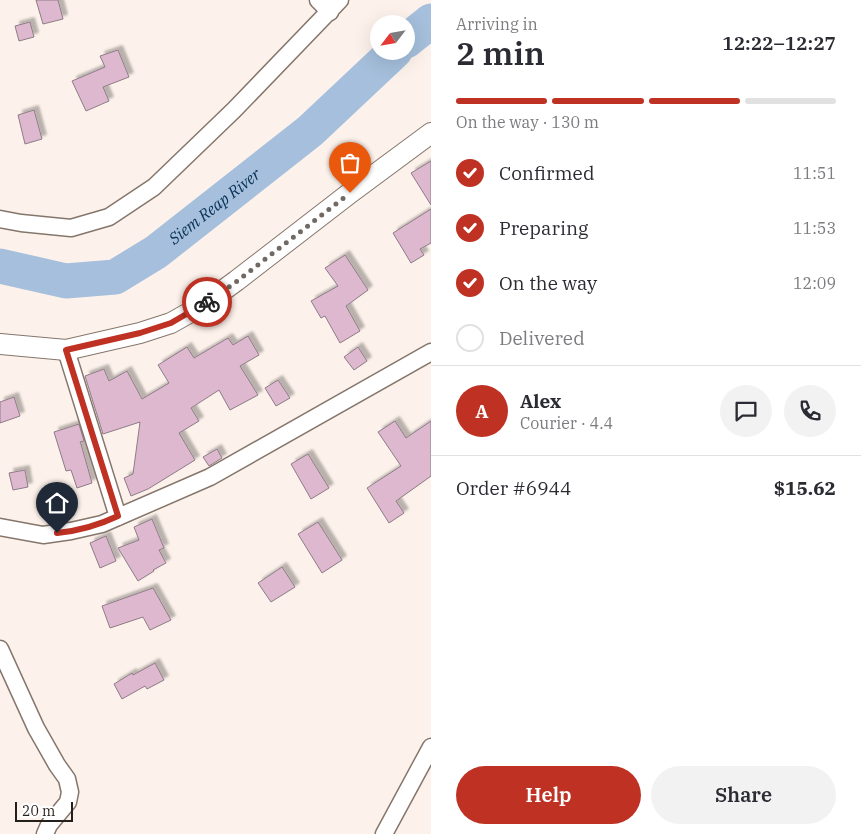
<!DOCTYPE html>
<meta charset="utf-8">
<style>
body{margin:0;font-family:"IBM Plex Serif",serif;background:#f2f2f3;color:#2b2b33;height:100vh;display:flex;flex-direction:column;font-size:19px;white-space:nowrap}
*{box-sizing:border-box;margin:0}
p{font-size:16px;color:#7c7c81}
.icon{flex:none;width:28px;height:28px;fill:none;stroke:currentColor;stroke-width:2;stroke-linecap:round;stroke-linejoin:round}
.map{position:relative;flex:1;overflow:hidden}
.sheet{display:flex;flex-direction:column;background:#fff;width:430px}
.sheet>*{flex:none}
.needle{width:32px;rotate:239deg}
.fabs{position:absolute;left:370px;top:15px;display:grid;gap:10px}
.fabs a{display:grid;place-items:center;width:45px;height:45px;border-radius:50%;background:#fff;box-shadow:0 5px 20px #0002;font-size:25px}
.scale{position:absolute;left:15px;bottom:12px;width:58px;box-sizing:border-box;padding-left:5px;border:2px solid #251f1b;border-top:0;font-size:14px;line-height:18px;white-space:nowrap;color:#251f1b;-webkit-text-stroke:4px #fff;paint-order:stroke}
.pin{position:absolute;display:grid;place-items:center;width:42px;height:42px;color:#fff;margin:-51px -21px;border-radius:50% 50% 50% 0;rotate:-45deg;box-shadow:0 0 5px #0007}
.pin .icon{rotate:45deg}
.courier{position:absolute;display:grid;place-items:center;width:50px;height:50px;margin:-25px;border:4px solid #be3123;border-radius:50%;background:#fff;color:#222;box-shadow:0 1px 6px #0007}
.overview em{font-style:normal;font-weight:600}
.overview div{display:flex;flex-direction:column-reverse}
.overview{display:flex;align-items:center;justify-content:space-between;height:85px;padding:0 25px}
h1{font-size:32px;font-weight:600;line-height:38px}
.bar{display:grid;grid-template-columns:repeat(4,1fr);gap:8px 5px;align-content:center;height:60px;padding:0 25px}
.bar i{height:6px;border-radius:4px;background:#e1e1e2}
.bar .on{background:#be3123}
.bar p{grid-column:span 4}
.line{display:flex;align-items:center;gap:12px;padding:0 25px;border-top:1px solid #e1e1e2}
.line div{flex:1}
.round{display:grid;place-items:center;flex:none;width:52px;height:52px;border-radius:26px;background:#f2f2f3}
ol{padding:0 25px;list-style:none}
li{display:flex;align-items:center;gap:15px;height:55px}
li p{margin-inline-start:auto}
li .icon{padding:5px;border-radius:50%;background:#be3123;color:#fff;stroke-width:4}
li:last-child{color:#7c7c81}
li i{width:28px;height:28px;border:2px solid #e1e1e2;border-radius:50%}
.cta{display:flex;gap:10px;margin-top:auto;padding:10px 25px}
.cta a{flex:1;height:58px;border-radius:30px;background:#be3123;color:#fff;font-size:20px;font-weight:600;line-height:58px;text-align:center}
.cta a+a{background:#f2f2f3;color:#2b2b33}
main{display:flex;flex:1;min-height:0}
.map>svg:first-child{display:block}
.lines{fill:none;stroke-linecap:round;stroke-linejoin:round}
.river{stroke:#a5bfdc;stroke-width:35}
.building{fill:#ddb8ce;stroke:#8d7c86;filter:url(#shadow)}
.minor-casing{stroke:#85766c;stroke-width:19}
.tertiary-casing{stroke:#85766c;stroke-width:22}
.minor{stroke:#fff;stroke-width:16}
.tertiary{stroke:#fff;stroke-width:20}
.done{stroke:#716964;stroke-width:5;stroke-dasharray:0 9}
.route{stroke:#be3123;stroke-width:6}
.labels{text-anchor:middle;stroke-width:4;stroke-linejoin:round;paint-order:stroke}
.water-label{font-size:16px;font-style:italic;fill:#093257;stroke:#fff}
</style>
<main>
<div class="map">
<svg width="431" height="834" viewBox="0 0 431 834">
<defs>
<filter id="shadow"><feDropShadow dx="4.5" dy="-4.5" stdDeviation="1" flood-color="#0004"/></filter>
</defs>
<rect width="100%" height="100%" fill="#fdf2eb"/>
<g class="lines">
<g class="river">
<path d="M406,41L431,21"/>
<path id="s1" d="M0,266L66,281L115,277L156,252L310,131L395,51"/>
</g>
</g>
<g class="building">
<path d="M36,0H58L63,19L43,24Z"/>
<path d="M30,22L34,37L19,41L15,26Z"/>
<path d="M118,50L129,77L103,87L109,101L86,111L72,81L105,67L100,56Z"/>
<path d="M34,110L42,139L25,144L18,115Z"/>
<path d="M431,161V205L411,173Z"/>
<path d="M431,209V243L420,249L424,255L411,263L393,233Z"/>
<path d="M345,255L368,290L346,306L360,331L340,343L325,316L321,318L311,301L338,286L325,268Z"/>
<path d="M248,336L259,355L240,366L258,395L230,410L219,390L191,408L199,421L179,433L195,460L148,489L131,496L124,478L133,474L140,422L103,434L85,376L104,369L109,381L127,371L142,399L169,383L158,365L187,347L194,358L228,338L233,345Z"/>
<path d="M358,347L367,361L354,370L344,357Z"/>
<path d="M278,380L290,398L276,406L265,388Z"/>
<path d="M14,397L20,416L0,423V402Z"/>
<path d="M395,421L406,438L431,421V476L396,501L404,513L389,523L367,488L401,466L378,432Z"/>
<path d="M79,424L84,441L80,442L81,444L92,483L77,488L71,470L66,471L54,432Z"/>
<path d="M217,449L222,458L209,466L203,457Z"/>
<path d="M308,454L329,488L311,499L291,464Z"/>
<path d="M25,470L28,487L13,490L9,473Z"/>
<path d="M152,519L164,548L159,550L166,563L153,570L154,571L138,581L118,548L139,540L134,527Z"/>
<path d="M318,522L342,560L322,573L298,534Z"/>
<path d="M106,536L116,561L100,568L90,543Z"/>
<path d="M282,567L295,587L271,602L258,583Z"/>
<path d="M153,588L171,620L150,630L143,617L110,628L102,606Z"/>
<path d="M155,663L164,680L147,689L145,686L122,699L114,684L132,673L133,675Z"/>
</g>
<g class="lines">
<g class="minor-casing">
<g id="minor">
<path d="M318,0L330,12"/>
<path d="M0,219L21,223L71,228L109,217L154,187L234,110L340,0"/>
<path d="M66,350L118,517"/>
<path d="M0,527L43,535L71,531L102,524L210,477L431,352"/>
<path d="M0,649L36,728L57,765L67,779L70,792L68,802L49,825L45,834"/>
<path d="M384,834L431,747"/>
</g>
</g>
<g class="tertiary-casing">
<path id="tertiary" d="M0,344L66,350L140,333L171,323L203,305L236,281L350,193L431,133"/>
</g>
<use href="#minor" class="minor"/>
<use href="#tertiary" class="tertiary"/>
</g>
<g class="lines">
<path class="done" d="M207,302L236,282L350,193"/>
<path class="route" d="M57,533C78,531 99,525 118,516L66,350L140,333L171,323L207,302"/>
</g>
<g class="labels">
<g class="water-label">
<text dy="6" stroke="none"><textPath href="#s1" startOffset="239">Siem Reap River</textPath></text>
</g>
</g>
</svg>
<div class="fabs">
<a><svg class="needle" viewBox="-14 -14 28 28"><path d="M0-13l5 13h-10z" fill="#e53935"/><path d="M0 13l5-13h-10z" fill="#7c7c81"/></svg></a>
</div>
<div class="scale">20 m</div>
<div class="pin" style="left:350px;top:193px;background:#ea580c"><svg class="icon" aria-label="bag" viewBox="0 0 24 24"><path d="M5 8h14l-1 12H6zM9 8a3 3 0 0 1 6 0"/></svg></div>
<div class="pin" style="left:57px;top:533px;background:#1f2937"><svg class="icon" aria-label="home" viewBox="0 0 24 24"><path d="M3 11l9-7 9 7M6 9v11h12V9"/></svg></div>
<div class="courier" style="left:207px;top:302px"><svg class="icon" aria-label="bike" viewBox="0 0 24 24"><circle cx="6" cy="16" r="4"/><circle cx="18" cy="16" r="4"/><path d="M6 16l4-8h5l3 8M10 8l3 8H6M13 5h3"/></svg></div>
</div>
<section class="sheet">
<div class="overview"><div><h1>2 min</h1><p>Arriving in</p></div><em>12:22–12:27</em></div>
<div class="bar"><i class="on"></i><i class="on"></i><i class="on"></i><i></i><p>On the way · 130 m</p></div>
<ol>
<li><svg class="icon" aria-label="check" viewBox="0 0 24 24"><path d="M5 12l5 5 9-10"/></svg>Confirmed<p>11:51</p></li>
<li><svg class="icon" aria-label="check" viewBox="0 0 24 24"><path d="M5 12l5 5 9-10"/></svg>Preparing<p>11:53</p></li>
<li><svg class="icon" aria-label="check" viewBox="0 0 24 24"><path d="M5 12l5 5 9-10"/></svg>On the way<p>12:09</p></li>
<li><i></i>Delivered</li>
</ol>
<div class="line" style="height:90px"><b class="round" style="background:#be3123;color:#fff">A</b><div><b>Alex</b><p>Courier · 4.4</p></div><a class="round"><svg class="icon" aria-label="chat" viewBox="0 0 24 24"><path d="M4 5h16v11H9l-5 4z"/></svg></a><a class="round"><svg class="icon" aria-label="phone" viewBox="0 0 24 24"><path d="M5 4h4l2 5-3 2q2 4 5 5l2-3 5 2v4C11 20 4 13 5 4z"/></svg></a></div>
<div class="line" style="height:65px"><div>Order #6944</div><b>$15.62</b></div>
<div class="cta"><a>Help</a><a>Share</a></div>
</section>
</main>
